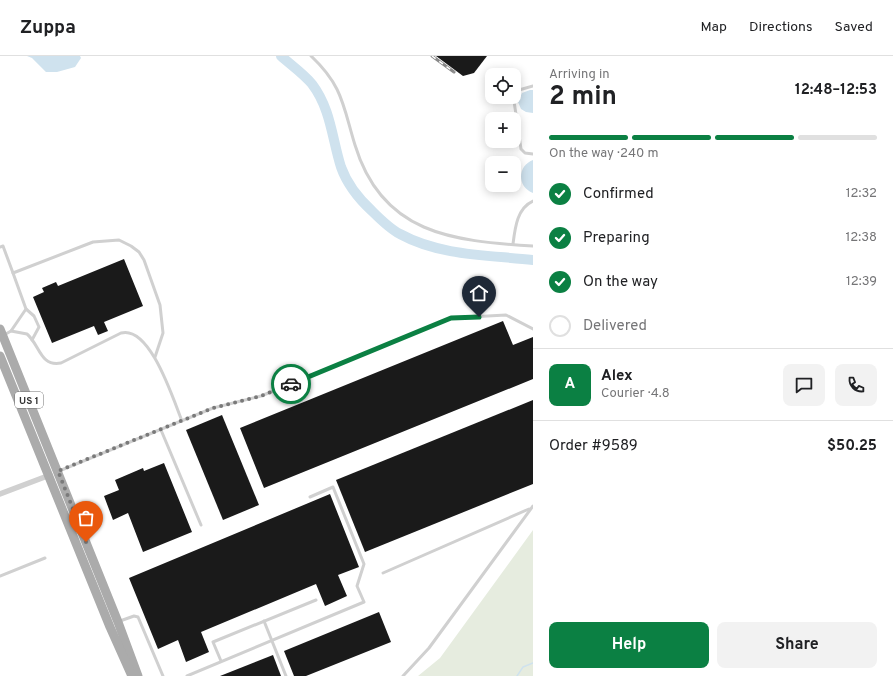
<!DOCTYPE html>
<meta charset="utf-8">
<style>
body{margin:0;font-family:Overpass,sans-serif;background:#f2f2f2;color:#202124;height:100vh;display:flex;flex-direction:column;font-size:15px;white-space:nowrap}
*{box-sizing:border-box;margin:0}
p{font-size:13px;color:#757577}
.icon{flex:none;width:22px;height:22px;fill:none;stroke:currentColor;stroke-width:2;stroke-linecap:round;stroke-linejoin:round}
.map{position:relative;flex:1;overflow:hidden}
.side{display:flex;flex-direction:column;background:#fff;width:360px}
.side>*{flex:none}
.tools{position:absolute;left:485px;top:12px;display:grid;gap:8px}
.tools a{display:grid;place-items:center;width:36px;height:36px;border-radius:8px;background:#fff;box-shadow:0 2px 10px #0003;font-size:20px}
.pin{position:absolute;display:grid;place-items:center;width:34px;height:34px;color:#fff;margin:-41px -17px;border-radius:50% 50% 50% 0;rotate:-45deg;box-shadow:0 0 4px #0007}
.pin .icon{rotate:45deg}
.courier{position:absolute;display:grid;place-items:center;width:40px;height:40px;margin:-20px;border:3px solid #0b8043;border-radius:50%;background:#fff;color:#222;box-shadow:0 1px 5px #0007}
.head em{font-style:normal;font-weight:700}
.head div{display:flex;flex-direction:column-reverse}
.head{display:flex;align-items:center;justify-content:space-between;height:68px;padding:0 16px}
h1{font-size:26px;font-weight:700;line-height:30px}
.bar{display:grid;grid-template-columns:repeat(4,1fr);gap:6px 4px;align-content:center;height:48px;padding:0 16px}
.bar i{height:5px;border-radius:3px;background:#e0e0e0}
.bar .on{background:#0b8043}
.bar p{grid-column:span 4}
.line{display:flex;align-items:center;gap:10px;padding:0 16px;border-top:1px solid #e0e0e0}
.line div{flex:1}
.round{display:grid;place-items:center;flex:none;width:42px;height:42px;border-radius:8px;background:#f2f2f2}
ol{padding:0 16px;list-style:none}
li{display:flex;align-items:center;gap:12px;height:44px}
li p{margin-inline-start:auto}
li .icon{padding:4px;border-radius:50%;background:#0b8043;color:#fff;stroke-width:4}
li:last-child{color:#757577}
li i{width:22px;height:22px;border:2px solid #e0e0e0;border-radius:50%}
.primary-button{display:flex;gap:8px;margin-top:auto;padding:8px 16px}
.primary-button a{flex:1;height:46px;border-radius:8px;background:#0b8043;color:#fff;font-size:16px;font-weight:700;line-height:46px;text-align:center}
.primary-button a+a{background:#f2f2f2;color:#202124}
header{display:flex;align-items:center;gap:24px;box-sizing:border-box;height:56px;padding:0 20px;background:#fff;border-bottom:1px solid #e0e0e0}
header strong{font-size:19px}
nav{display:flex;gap:22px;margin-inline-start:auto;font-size:14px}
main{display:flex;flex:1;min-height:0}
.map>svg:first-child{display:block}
.green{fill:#e6ecdf}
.water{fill:#cfe2ee}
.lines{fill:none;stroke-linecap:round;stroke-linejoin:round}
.stream{stroke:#cfe2ee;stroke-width:1.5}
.river{stroke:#cfe2ee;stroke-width:10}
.building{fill:#1a1a1a}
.lane{stroke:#d0d0d0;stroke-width:3}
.street{stroke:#d0d0d0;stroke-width:5.5}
.primary{stroke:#ababab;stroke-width:9}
.rail-casing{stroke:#888;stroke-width:3}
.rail{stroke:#fff;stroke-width:1.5;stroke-dasharray:4.5;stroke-linecap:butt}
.done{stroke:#7a7a7a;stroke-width:4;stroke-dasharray:0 7.2}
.route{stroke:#0b8043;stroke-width:5}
.labels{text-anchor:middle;stroke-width:4;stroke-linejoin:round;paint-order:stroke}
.shield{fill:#fff;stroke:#707070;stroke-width:1}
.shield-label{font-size:10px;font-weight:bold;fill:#333}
</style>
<header>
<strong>Zuppa</strong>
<nav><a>Map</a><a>Directions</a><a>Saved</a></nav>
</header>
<main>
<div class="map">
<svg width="533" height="620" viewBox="0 0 533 620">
<rect width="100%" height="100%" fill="#fff"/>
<path class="green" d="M533,474V620H418L440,602Z"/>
<g class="water">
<path d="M27,0H80L81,2L75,11L57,16H46L32,2Z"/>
<path d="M530,34H533V57L526,56L521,53L518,46L522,37Z"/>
<path d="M533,104V137C517,131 517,110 533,104Z"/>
</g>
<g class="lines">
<path class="stream" d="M517,620L523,611L533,607"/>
<path class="river" d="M281,0C291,9 304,18 312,28C331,53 332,83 341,111C347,128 359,143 372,155C380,163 390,173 400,178C440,200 489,199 533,204"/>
</g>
<g class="building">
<path d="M436,0H487L474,17L463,20Z"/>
<path d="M124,203L143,250L104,266L108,275L98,279L94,270L52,287L33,241L44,236L42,232L56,226L58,230Z"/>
<path d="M503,265L513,289L533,281V323L264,432L240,372Z"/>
<path d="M533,344V428L365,496L336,424Z"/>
<path d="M222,359L259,449L223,464L186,374Z"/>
<path d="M164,407L192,476L143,496L128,457L113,464L104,440L119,434L115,424L143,412L144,415Z"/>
<path d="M330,438L359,511L338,519L347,540L325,550L316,528L201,576L209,596L186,606L178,584L158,593L129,522Z"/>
<path d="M379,556L391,586L306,620H294L284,595Z"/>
<path d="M273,599L281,620H220Z"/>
</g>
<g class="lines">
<g class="lane">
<path d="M311,0C343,30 343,50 355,89C382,178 452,185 533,190"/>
<path d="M533,30L519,34L514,45L521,93L525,97L533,98"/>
<path d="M513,188C515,172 517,152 533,145"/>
<path d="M0,191L3,190L13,217"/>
<path d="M26,253L34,260L39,271L32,284"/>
<path d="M11,275L27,278C40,289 40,311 61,307L121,277C150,269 173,343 182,365"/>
<path d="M4,279L11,275L26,253L13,217L93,186L119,184L131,190L139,196L144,204L160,249L163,277L155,301"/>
<path d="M161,374L201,469"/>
<path d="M59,415L213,352L261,340L451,262L506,259L533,273"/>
<path d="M383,517L529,453"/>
<path d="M0,520L45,502"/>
<path d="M120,565L134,560L138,561L163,620"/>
<path d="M264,565L286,620"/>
<path d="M221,605L213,586L316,544"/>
<path d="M187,620L364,546L357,530L364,508L333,431L310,441"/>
<path d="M403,620L429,592L533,450"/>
</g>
<path class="street" d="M0,438L50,419"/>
<g class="primary">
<path d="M0,273L118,566L138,620"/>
<path d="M0,300L110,571L131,618"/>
</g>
<g class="rail-casing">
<path id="rail" d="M432,0L454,16"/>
</g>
<use href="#rail" class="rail"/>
</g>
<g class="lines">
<path class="done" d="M86,486L58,415L213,352L261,340L291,328"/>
<path class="route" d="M291,328L451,262L479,261"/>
</g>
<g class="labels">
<rect class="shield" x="15" y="336" width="28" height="16" rx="3"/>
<g class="shield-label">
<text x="29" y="348">US 1</text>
</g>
</g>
</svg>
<div class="tools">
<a><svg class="icon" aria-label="locate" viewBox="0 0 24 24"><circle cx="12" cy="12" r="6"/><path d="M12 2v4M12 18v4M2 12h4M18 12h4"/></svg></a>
<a>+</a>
<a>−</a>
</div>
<div class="pin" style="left:86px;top:486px;background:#ea580c"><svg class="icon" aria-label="bag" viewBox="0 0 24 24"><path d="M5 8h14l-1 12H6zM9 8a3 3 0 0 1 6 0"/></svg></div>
<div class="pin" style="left:479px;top:261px;background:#1f2937"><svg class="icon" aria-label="home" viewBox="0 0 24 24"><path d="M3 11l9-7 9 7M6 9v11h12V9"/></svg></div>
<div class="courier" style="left:291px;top:328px"><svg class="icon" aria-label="car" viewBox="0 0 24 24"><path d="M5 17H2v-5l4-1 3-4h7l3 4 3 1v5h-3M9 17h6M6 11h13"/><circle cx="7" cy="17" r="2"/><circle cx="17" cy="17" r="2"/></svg></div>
</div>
<section class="side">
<div class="head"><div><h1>2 min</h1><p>Arriving in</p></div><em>12:48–12:53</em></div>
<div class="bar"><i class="on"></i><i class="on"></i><i class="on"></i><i></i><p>On the way · 240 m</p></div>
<ol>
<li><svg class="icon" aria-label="check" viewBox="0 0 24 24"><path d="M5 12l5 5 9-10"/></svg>Confirmed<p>12:32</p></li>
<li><svg class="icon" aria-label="check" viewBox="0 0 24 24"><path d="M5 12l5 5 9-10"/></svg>Preparing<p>12:38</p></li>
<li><svg class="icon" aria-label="check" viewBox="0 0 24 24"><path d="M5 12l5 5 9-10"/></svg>On the way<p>12:39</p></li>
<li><i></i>Delivered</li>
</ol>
<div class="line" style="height:72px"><b class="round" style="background:#0b8043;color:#fff">A</b><div><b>Alex</b><p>Courier · 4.8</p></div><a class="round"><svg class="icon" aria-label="chat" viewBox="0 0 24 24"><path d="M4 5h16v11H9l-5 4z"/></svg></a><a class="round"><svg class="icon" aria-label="phone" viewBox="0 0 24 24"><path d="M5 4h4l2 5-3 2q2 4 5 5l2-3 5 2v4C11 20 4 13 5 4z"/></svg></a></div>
<div class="line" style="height:52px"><div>Order #9589</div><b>$50.25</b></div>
<div class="primary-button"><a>Help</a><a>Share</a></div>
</section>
</main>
